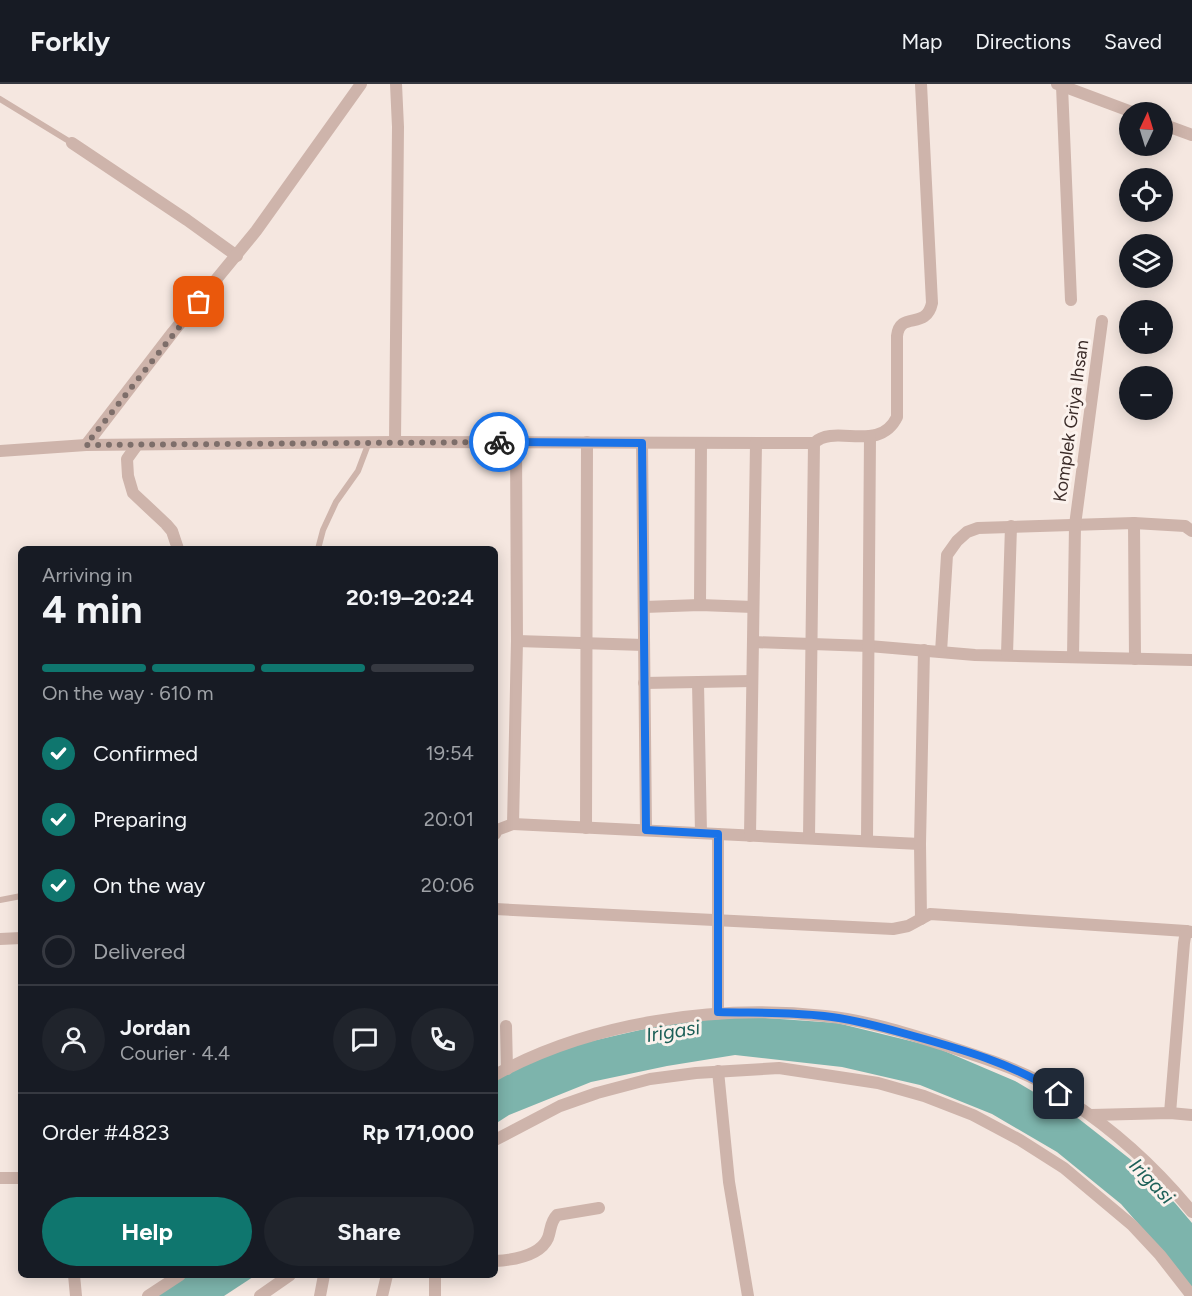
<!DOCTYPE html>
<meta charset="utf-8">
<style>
body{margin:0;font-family:Figtree,sans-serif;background:#20242c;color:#f1f3f6;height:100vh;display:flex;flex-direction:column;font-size:22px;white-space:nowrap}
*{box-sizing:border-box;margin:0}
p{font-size:20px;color:#9ea1a6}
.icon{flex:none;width:33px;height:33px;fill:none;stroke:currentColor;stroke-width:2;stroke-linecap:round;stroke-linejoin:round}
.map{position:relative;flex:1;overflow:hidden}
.panel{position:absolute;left:18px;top:462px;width:480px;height:732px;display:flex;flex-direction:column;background:#171b24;border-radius:9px;box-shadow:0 3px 15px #0003}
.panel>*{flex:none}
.needle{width:39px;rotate:4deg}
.buttons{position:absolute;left:1119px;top:18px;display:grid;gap:12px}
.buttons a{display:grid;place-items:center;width:54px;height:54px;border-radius:50%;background:#171b24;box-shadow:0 3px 15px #0003;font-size:30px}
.pin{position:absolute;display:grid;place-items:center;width:51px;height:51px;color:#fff;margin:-26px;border-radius:12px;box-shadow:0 3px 9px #0006}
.courier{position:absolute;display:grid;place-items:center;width:60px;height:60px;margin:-30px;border:4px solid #1a73e8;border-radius:50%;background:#fff;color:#222;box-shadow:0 2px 8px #0007}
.overview em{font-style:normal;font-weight:700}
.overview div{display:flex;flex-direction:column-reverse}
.overview{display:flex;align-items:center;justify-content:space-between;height:102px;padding:0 24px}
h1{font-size:39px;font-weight:700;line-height:45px}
.bar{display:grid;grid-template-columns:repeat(4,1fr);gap:9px 6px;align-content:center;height:72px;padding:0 24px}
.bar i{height:8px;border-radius:4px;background:#363941}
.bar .on{background:#0f766e}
.bar p{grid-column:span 4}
.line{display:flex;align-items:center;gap:15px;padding:0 24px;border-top:2px solid #363941}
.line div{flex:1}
.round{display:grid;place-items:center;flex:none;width:63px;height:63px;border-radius:32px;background:#20242c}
ol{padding:0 24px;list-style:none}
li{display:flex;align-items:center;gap:18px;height:66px}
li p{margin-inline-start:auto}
li .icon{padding:6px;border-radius:50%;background:#0f766e;color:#fff;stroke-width:4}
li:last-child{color:#9ea1a6}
li i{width:33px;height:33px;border:3px solid #363941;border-radius:50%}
.primary-button{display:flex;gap:12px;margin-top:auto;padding:12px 24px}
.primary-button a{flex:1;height:69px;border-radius:36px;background:#0f766e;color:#fff;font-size:24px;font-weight:700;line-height:69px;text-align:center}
.primary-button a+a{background:#20242c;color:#f1f3f6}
header{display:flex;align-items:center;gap:36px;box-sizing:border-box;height:84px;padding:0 30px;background:#171b24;border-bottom:2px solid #363941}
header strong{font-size:28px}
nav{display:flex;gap:33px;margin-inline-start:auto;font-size:21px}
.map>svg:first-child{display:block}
.water{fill:#7db4ac}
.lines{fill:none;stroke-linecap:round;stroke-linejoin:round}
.lane{stroke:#ceb4ab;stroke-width:6}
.street{stroke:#ceb4ab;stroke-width:12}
.done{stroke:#7d6e6a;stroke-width:6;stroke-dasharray:0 10.8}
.route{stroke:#1a73e8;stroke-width:8}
.labels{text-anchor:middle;stroke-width:6;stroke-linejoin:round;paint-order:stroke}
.street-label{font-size:18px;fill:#3c2d2a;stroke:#fbf2ed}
.water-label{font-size:20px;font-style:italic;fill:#1d6058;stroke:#fbf2ed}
</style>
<header>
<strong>Forkly</strong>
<nav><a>Map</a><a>Directions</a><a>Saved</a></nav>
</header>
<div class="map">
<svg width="1192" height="1212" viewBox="0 0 1192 1212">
<rect width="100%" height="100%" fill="#f5e7e0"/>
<g class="water">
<path d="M750,933L837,939L935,963L1015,997L1079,1035L1130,1075L1175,1119L1192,1139V1205L1178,1185L1121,1120L1057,1068L992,1030L920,1001L842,983L735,971L667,982L591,998L509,1031L495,1040V994L570,962L675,938Z"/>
<path d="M187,1191H256L224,1212H155Z"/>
</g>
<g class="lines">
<g class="lane">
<path d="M0,15L72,59"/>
<path d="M318,465L323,446L336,418L358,387L369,358"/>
<path d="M0,816L21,812"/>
</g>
<g class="street">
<path d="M1057,0L1132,28"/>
<path d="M1062,2L1071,216"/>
<path d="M1162,40L1192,51"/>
<path d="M72,59L187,136L237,172"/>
<path d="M395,358L398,43L396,0"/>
<path d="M642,359L646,746"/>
<path d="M86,361L173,248L256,147L361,0"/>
<path d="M137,361L127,375L128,392L133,409L166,440L172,447L178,465"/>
<path d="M0,367L86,361L395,358L814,359"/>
<path d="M1134,439L1135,575"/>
<path d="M700,521L701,359"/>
<path d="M644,523L700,521L753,523"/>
<path d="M517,557L644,561"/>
<path d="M753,558L869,562L975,571L1192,576"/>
<path d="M941,568L947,471L957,457L967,448L978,444L1134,439L1185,442L1192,447"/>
<path d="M1007,570L1011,442"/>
<path d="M1073,573L1075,441L1102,237"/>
<path d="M644,599L752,597"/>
<path d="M698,599L701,749"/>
<path d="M513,740L920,760L921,835"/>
<path d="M586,744L587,358"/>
<path d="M495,750L497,746L513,740L517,557L516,358"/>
<path d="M718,750V928"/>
<path d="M750,752L756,359"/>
<path d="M809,754L814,359C835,339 879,370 897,333V252C900,226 926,247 932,219L921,0"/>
<path d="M867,757L870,352"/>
<path d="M920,760L924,566"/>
<path d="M495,825L893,845L908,842L930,830L1186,847"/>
<path d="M0,855L21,854"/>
<path d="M506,942L507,985"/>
<path d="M718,987L729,1098L748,1212"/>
<path d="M495,991C591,938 717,920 825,932C865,936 906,949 944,961C977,972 1010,982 1041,998C1051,1003 1059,1010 1068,1016C1114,1046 1157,1085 1192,1128"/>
<path d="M1170,1029L1184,859L1186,847L1192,848"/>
<path d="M1091,1031L1170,1029L1192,1031"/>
<path d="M495,1056L560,1022L597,1009L650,995L696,989L779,984L878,999L924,1012L973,1031L1020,1056L1064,1084L1132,1141L1160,1171L1192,1212"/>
<path d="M0,1094H21"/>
<path d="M495,1177C512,1176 540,1172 548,1154C551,1146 550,1138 557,1131L599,1124"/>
<path d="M74,1191L76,1212"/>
<path d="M148,1212L180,1191"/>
<path d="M260,1212L290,1191"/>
<path d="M320,1212L324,1191"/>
<path d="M382,1212L387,1191"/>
<path d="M435,1212V1191"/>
</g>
</g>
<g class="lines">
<path class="done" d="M199,218L86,361L499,358"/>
<path class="route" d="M499,358L642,359L646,746L718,750V928C754,929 789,928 824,932C853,935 882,943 910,951C961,965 1015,980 1059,1010"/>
</g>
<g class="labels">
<g class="street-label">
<text transform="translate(1071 337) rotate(-82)" y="6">Komplek Griya Ihsan</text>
</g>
<g class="water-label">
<text transform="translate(673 947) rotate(-9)" y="7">Irigasi</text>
<text transform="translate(1152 1097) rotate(46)" y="7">Irigasi</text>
</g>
</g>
</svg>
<div class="buttons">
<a><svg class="needle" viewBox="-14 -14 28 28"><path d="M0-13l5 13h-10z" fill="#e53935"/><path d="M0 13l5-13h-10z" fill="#9ea1a6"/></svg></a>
<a><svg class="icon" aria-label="locate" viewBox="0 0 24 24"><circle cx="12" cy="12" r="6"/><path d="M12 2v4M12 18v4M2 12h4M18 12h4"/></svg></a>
<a><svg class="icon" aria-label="layers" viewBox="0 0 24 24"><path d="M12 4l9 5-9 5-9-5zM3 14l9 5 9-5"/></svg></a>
<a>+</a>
<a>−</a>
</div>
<div class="pin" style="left:199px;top:218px;background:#ea580c"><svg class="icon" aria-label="bag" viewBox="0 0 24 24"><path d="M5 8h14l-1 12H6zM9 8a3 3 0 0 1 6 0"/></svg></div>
<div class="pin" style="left:1059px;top:1010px;background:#1f2937"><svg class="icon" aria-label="home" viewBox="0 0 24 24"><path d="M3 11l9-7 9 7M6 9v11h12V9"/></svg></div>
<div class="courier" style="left:499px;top:358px"><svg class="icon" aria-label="bike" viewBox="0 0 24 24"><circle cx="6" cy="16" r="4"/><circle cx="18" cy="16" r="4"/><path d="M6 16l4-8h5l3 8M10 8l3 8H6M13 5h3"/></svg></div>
<section class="panel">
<div class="overview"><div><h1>4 min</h1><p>Arriving in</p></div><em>20:19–20:24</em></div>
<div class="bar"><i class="on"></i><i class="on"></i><i class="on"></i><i></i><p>On the way · 610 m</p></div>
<ol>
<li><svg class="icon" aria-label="check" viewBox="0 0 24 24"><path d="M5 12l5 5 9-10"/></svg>Confirmed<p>19:54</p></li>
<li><svg class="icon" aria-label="check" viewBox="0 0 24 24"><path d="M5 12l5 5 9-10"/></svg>Preparing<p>20:01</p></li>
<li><svg class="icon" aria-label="check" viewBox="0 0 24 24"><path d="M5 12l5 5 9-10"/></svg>On the way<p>20:06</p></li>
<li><i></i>Delivered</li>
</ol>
<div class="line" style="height:108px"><a class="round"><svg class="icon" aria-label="person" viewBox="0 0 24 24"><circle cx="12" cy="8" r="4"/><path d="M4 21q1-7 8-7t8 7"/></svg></a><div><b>Jordan</b><p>Courier · 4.4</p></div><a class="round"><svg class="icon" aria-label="chat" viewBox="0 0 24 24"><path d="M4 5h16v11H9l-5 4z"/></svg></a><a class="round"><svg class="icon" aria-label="phone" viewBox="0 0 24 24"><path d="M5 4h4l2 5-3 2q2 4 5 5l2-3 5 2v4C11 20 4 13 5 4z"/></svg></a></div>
<div class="line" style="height:78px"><div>Order #4823</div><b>Rp 171,000</b></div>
<div class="primary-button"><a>Help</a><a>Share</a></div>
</section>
</div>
